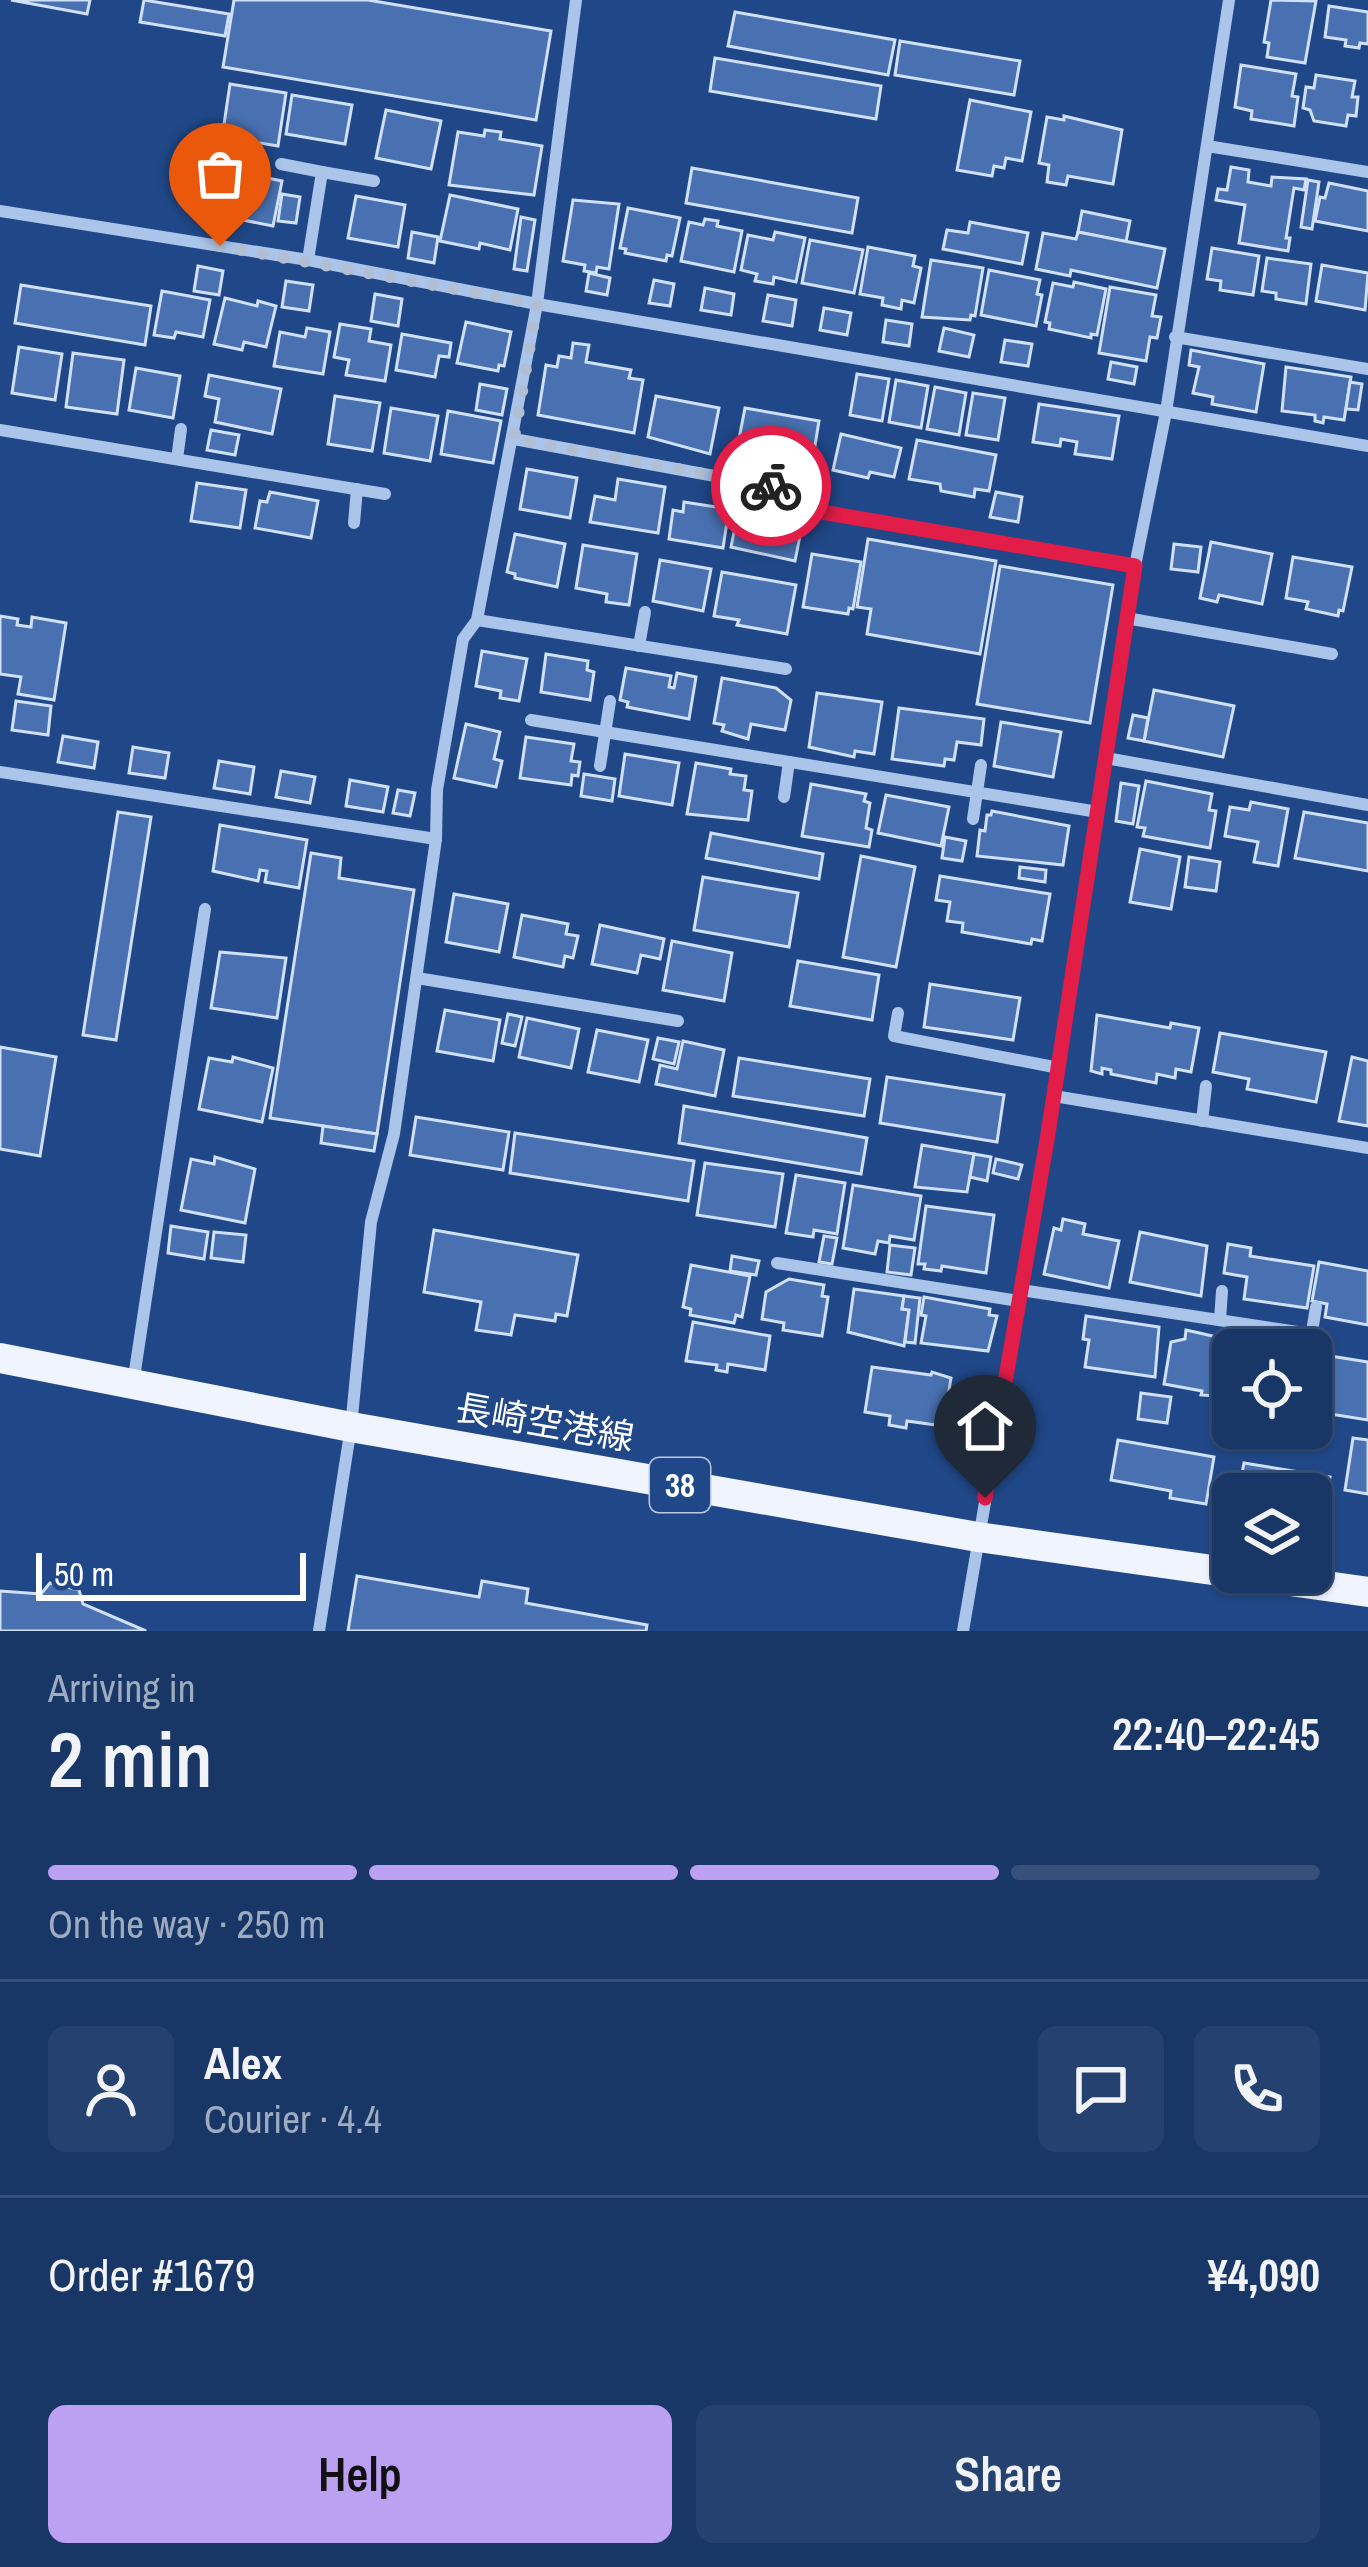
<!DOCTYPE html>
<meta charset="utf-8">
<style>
body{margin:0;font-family:"Archivo Narrow","Noto Sans JP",sans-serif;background:#25416f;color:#f1f3f6;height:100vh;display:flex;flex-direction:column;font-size:45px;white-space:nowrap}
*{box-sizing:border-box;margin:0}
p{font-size:39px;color:#9fabbf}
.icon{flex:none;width:66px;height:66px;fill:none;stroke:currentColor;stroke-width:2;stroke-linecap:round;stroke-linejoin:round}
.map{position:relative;height:1631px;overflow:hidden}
.sheet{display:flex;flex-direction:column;background:#183666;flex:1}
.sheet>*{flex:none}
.fabs{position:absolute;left:1212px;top:1329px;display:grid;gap:24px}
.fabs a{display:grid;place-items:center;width:120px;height:120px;border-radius:18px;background:#183666;box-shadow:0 3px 9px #0004,0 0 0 3px #36507a;font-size:60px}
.scale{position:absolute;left:36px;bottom:30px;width:270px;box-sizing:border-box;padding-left:12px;border:6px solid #fff;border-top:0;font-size:33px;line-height:42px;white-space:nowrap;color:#fff;-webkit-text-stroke:9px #204888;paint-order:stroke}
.pin{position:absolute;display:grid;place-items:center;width:102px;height:102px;color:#fff;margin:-123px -51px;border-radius:50% 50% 50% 0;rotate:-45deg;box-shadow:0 0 12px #0007}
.pin .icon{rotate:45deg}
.courier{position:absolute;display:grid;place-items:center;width:120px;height:120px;margin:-60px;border:9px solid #e11d48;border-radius:50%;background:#fff;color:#222;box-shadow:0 3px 15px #0007}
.overview em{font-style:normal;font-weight:600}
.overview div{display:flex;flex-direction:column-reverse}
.overview{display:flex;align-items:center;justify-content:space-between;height:204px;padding:0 48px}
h1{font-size:78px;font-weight:600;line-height:90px}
.bar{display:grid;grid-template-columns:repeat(4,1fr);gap:18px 12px;align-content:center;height:144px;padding:0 48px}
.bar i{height:15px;border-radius:9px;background:#36507a}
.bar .selected{background:#bca0f2}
.bar p{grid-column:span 4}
.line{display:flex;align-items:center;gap:30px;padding:0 48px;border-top:3px solid #36507a}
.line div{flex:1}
.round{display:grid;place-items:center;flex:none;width:126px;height:126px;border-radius:18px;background:#25416f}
.cta{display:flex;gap:24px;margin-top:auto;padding:24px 48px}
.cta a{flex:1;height:138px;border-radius:18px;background:#bca0f2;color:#111;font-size:48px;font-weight:600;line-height:138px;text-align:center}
.cta a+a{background:#25416f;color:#f1f3f6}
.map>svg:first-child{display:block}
.building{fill:#4971b1;stroke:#d0e0f8;stroke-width:3}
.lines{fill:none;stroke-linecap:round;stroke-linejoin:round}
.street{stroke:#abc4ea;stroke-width:12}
.primary{stroke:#eff4fe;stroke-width:30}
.done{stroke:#b1bfd5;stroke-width:12;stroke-dasharray:0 21.6}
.route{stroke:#e11d48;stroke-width:15}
.labels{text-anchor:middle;stroke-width:9;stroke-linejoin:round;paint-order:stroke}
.shield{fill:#204888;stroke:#bcc8db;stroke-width:3}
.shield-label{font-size:33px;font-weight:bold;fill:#fff}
.street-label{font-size:36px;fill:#fff;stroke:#204888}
</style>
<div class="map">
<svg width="1368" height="1631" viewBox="0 0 1368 1631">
<rect width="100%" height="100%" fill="#204888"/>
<g class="building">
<path d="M11,0H90L87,14Z"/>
<path d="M144,0L229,14L225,36L140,22Z"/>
<path d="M234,0H368L551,31L536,120L223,67Z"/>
<path d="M1271,0L1316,1L1305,63L1267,57L1269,43L1264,42Z"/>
<path d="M1329,6L1368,12V44L1360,43L1359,48L1345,46L1346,40L1325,37Z"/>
<path d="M735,12L895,40L888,75L728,46Z"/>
<path d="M900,41L1020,61L1014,95L895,75Z"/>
<path d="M715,58L881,86L876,119L710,91Z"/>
<path d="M1241,65L1296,74L1292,96L1298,97L1294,126L1251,119L1252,111L1235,107Z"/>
<path d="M1316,75L1355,81L1352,97H1358L1356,116L1348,115L1346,126L1314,121L1310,110L1303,108L1306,87L1314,88Z"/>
<path d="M230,84L286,93L278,146L229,138L230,133L223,131Z"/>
<path d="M292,95L352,105L345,144L286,134Z"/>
<path d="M970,100L1031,112L1022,161L1006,158L1004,168L994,166L992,176L957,170Z"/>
<path d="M386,110L441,121L431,169L376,158Z"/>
<path d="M1064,116L1122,130L1113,184L1068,176L1066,185L1047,182L1049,165L1039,163L1047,117L1064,120Z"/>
<path d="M485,130L501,132L500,139L542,146L534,195L449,185L458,132L484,136Z"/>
<path d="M1231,167L1249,170L1248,182L1271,186L1272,177L1306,179L1304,190L1294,188L1286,238H1290L1288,251L1239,243L1245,205L1216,200L1218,189L1227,190Z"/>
<path d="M692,168L858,198L852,233L686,203Z"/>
<path d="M223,169L282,181L273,226L208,213L215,176L221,177Z"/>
<path d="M1308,180L1319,182L1312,229L1301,227Z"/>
<path d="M1329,183L1368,191V231L1315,221L1320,197L1325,198Z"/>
<path d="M282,194L300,197L296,223L278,221Z"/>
<path d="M450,195L518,209L510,250L480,243L479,249L440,241Z"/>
<path d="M356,196L405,205L398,247L348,238Z"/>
<path d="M573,200L619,204L609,269L597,267L596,273L584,271L585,265L563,261Z"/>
<path d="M628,208L680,218L672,256L667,255L666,261L625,253L626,249L620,248Z"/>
<path d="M1082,211L1130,221L1126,242L1078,232Z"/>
<path d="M521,217L535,220L527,271L514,269Z"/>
<path d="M705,219L718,221L717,226L742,231L734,272L681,261L689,222L703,225Z"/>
<path d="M970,222L1028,233L1022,264L943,249L947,230L968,233Z"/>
<path d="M412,232L438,237L434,263L408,258Z"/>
<path d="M775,232L805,238L796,282L774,277L773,284L755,281L757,274L741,270L748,235L773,240Z"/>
<path d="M1078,232L1165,249L1157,288L1071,270L1070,276L1036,269L1043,233L1076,239Z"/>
<path d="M810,240L863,250L854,293L802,283Z"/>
<path d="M868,247L915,256L913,266L921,268L914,303L902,300L901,309L882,305L883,298L860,294Z"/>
<path d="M1212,248L1259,256L1253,295L1220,290L1221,281L1207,279Z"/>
<path d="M1267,258L1311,264L1306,304L1276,299V293L1262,291Z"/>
<path d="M931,260L983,268L975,316L971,315L970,320L922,317Z"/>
<path d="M1322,265L1368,273L1365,310L1316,301Z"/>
<path d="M198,266L223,271L219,295L194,291Z"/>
<path d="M989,270L1040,280L1037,294L1042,295L1036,326L981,315Z"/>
<path d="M589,273L610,278L607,295L586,291Z"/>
<path d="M654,280L674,284L670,306L649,303Z"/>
<path d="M286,281L313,285L309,311L282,307Z"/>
<path d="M1074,282L1106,289L1097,335L1091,334V338L1049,329L1050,323L1045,322L1053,283L1073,287Z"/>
<path d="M21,285L151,306L145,345L15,323Z"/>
<path d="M1110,287L1156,295L1152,316L1161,317L1157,338L1150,337L1146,361L1099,353Z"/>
<path d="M705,288L734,294L731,315L701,310Z"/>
<path d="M162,291L210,300L203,337L176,332L174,338L154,335Z"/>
<path d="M375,294L402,299L398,326L371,321Z"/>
<path d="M768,295L796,300L792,326L763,321Z"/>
<path d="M225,298L257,306L258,301L276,306L266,347L244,342L242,350L214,344Z"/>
<path d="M824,308L851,313L847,335L820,330Z"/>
<path d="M886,320L912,324L909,346L883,342Z"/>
<path d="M466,322L511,332L504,366L499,365L498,371L457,363Z"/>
<path d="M340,324L371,329L369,341L391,345L385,381L346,375L349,360L334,357Z"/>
<path d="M307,328L330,332L323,374L274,366L280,332L305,337Z"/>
<path d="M944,328L974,335L969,357L939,351Z"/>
<path d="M402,334L451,343L449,357L439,356L435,377L396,370Z"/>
<path d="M1005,340L1032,344L1028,366L1001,362Z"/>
<path d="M573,343L589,345L586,362L631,370L629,378L643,380L634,433L538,415L546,365L557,367L559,356L571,358Z"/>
<path d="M19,347L62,354L55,400L12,393Z"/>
<path d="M1191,350L1264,364L1256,412L1212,404L1213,397L1193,393L1199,367L1189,365Z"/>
<path d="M73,353L124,360L117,414L66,407Z"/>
<path d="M1111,362L1137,367L1134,384L1108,379Z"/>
<path d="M1286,367L1351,377L1344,420L1324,417L1323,423L1315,421V415L1282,411Z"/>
<path d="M136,368L180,376L173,418L129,410Z"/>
<path d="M857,374L889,379L882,421L850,415Z"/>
<path d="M209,375L281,389L272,434L215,422L219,399L205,396Z"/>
<path d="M896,380L928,386L921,428L889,422Z"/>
<path d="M1350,382L1362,384L1358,410L1346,409Z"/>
<path d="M480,384L507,389L502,415L476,410Z"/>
<path d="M935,387L966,393L959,435L927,429Z"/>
<path d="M973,393L1005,398L998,440L966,435Z"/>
<path d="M335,396L380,403L372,451L328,444Z"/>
<path d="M656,396L719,408L710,454L648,437Z"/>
<path d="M1039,404L1119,416L1112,459L1075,454L1077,442L1061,439L1060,446L1033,442Z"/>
<path d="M391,408L438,416L430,461L384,453Z"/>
<path d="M745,408L819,421L811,470L764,462L766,454L737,449Z"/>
<path d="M448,411L501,421L493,463L441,454Z"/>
<path d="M211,430L239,435L235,455L207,450Z"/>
<path d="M841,434L901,448L894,477L870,472L868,478L833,470Z"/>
<path d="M917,440L996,455L989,491L975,489L974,497L941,491L940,484L909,479Z"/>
<path d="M527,469L577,478L570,518L520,509Z"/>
<path d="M618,479L665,487L658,533L590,522L595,496L615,500Z"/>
<path d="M197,483L246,490L240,528L191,521Z"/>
<path d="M270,492L318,501L311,538L255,528L260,501L267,502Z"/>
<path d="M996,492L1022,497L1018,522L990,517Z"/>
<path d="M684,502L729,509L723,548L669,539L673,510L683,512Z"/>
<path d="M756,505L784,510L781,522L802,526L795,561L731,547L738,512L754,516Z"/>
<path d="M515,534L565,544L557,587L515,578V574L507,572Z"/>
<path d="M868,539L996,561L980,654L867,634L871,609L857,607Z"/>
<path d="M1211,542L1272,554L1262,604L1219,595L1217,602L1200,598Z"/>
<path d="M1174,544L1201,547L1198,572L1171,569Z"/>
<path d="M583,545L637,554L629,605L606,602L607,594L576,588Z"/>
<path d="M812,554L861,562L853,609L849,608L848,614L803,607Z"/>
<path d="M1293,557L1352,567L1343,611L1339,610L1338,616L1306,609L1308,602L1286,598Z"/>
<path d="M660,560L711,569L703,611L653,601Z"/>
<path d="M1000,566L1113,585L1090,723L977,704Z"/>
<path d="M722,572L796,585L787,634L737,625L739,620L714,616Z"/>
<path d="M0,616L18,619L17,625L31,627L32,617L66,623L54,700L18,694L21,677L0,674Z"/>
<path d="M482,651L527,659L519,701L500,698L501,691L476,686Z"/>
<path d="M546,654L588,661L587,670L594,672L590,700L541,692Z"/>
<path d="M626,668L671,676L669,687L674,688L677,673L696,677L689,719L627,707L628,702L620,700Z"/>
<path d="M722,678L776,688L791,700L785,730L751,724L748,739L722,731L724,725L714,723Z"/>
<path d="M1154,690L1234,706L1223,757L1144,741Z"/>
<path d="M817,693L882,702L874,754L855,751L854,757L809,747Z"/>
<path d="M16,701L51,706L48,735L12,730Z"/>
<path d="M899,708L984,719L981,745L957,742L954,760L945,759L944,766L892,759Z"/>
<path d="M1133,715L1148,718L1144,741L1128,738Z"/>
<path d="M1001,722L1061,732L1053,777L994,766Z"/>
<path d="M466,724L500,732L494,759L502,761L496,787L454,778Z"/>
<path d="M63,736L98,742L94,768L58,762Z"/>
<path d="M526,737L574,744L571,761L580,762L578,776L572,775L571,785L520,778Z"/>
<path d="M133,747L169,753L165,778L129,773Z"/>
<path d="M625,754L679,763L672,805L619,796Z"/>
<path d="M219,761L254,767L250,794L214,788Z"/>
<path d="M696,763L731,769L730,774L746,776L744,790L752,791L748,820L687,814Z"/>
<path d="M281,771L315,777L310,803L276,797Z"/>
<path d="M584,774L615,779L612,801L581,796Z"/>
<path d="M350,780L388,787L383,812L346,806Z"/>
<path d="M1146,781L1212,794L1209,810L1216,811L1210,848L1143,836L1145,828L1137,827Z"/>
<path d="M1121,783L1139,786L1133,824L1116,821Z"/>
<path d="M811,784L866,794L864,801L870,803L866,828L872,830L869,847L802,836Z"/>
<path d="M398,790L415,793L410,816L393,813Z"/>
<path d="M886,795L949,807L941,846L878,833Z"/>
<path d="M1251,802L1288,809L1278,866L1254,862L1258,842L1225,836L1230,807L1249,810Z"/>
<path d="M992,811L1069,826L1063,865L977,856L980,830L985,831L987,815H991Z"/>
<path d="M118,812L151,817L116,1040L83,1035Z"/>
<path d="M1304,812L1368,823V871L1295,858Z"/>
<path d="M220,825L307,840L299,888L265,882L267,871L260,870L258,881L213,871Z"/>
<path d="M711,833L823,854L819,879L706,858Z"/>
<path d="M945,837L966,841L962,861L942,858Z"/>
<path d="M1140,849L1180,857L1171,909L1130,902Z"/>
<path d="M311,853L341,858L339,878L414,890L377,1134L270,1118Z"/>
<path d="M861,856L915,867L896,967L843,957Z"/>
<path d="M1189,857L1220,862L1216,891L1185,887Z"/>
<path d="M1020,867L1046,870L1045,882L1019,878Z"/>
<path d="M940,876L1050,894L1042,941L1032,939L1031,944L962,932L963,923L947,921L950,902L936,900Z"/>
<path d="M703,877L798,893L789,947L694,930Z"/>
<path d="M454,894L508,904L499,952L446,942Z"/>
<path d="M522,915L568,924L566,934L578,936L573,958L565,956L563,967L514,957Z"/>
<path d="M600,925L664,939L660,959L641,955L637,973L592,964Z"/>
<path d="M672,941L732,953L724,1001L663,990Z"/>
<path d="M220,952L286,958L277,1018L211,1008Z"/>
<path d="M798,961L879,975L872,1020L790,1006Z"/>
<path d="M930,984L1020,998L1013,1040L924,1027Z"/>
<path d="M445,1010L500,1020L493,1061L437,1051Z"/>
<path d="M508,1014L522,1017L515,1046L502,1043Z"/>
<path d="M1097,1015L1170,1028L1171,1023L1199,1028L1191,1072L1176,1069L1175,1078L1157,1074L1156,1083L1111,1074V1070L1102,1068V1074L1091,1071Z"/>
<path d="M527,1018L579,1029L571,1068L519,1057Z"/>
<path d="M597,1030L648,1040L639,1082L588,1072Z"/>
<path d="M1220,1033L1326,1052L1316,1102L1247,1089L1249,1079L1213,1072Z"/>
<path d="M658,1038L679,1042L674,1064L653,1059Z"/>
<path d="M683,1041L724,1050L715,1096L656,1084L660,1065L677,1069Z"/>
<path d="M0,1047L56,1057L40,1156L0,1149Z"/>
<path d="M233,1057L273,1068L262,1122L199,1109L209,1058L232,1062Z"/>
<path d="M1352,1057L1368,1061V1126L1339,1121Z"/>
<path d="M739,1058L870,1079L864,1116L733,1096Z"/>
<path d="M887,1077L1004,1095L997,1142L880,1123Z"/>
<path d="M684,1106L867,1138L861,1174L679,1143Z"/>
<path d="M416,1117L509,1132L503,1170L410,1155Z"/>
<path d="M323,1126L377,1134L374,1151L321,1143Z"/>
<path d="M515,1133L694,1161L688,1201L510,1173Z"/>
<path d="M922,1145L974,1154L967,1192L915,1187Z"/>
<path d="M974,1154L991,1157L987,1181L970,1177Z"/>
<path d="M215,1157L255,1169L245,1223L181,1210L191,1159L214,1164Z"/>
<path d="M996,1159L1022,1165L1018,1179L993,1173Z"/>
<path d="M705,1163L783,1174L775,1227L697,1215Z"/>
<path d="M796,1175L845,1183L837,1234L814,1230L813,1237L786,1233Z"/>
<path d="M853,1185L921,1196L914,1240L890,1236L889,1243L878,1241L875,1254L843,1248Z"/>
<path d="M926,1206L994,1215L986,1273L942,1266L941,1271L924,1269L925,1264H918Z"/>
<path d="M1063,1219L1085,1224L1083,1234L1119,1241L1109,1288L1044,1274L1054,1228L1061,1230Z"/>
<path d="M171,1226L208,1232L204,1259L168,1253Z"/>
<path d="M434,1230L578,1255L567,1316L556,1314L555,1321L515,1315L511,1335L476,1330L481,1302L424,1292Z"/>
<path d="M214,1232L246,1235L243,1262L211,1258Z"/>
<path d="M1140,1232L1207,1246L1201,1296L1130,1282Z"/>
<path d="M824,1236L837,1238L832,1264L819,1262Z"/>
<path d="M1228,1244L1251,1248L1250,1256L1314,1266L1307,1308L1244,1299L1247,1277L1224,1273Z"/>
<path d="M890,1245L915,1248L911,1275L887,1272Z"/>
<path d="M732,1256L759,1261L756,1275L730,1271Z"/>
<path d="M1319,1262L1368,1271V1325L1325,1317L1327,1304L1312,1301Z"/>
<path d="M691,1265L750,1276L742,1317L736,1315L734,1323L690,1315L691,1309L683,1307Z"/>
<path d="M789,1279L824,1285L822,1296L828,1297L822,1336L783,1330L784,1323L762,1319L766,1292Z"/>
<path d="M854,1289L904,1296L902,1309L909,1310L904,1346L848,1332Z"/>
<path d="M904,1296L920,1298L915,1343L905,1342L909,1310L902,1309Z"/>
<path d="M924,1297L990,1309L989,1315L997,1316L988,1351L921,1343L926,1316L921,1315Z"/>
<path d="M1086,1316L1159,1327L1155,1377L1085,1367L1089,1340L1083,1339Z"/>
<path d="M693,1322L770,1336L765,1370L728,1364L727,1372L716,1370L717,1365L686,1361Z"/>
<path d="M1186,1330L1217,1337L1216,1344L1236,1348L1228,1397L1201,1395L1202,1391L1164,1384L1171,1342L1185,1339Z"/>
<path d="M1324,1355L1368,1362V1420L1324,1413L1326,1407L1316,1405Z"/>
<path d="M872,1367L931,1375L932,1372L951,1378L943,1426L907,1421L906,1428L889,1425L890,1416L865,1412Z"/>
<path d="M1141,1393L1171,1397L1167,1423L1138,1419Z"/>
<path d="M1353,1438L1368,1440V1494L1345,1490Z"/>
<path d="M1118,1440L1214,1457L1206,1504L1170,1498L1171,1491L1111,1480Z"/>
<path d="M1244,1463L1330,1477L1323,1518L1311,1516V1494H1238Z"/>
<path d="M357,1576L479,1597L482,1581L528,1589L526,1603L647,1625L646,1631H348Z"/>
<path d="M50,1583L79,1590L83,1604L146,1631H0V1591L41,1594Z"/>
</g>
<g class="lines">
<g class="street">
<path d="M1207,146L1368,172"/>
<path d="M281,164L322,172L308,260"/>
<path d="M322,172L374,181"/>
<path d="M0,211L308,260L537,304L1368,446"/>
<path d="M1175,337L1368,369"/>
<path d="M0,430L385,494"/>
<path d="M514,439L780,488L822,512L1135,566"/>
<path d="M177,459L181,429"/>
<path d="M354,523L357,489"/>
<path d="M1126,618L1332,654"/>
<path d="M477,620L786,669"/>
<path d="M639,646L645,612"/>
<path d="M531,720L1098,812"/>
<path d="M1106,758L1368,805"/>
<path d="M600,766L610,701"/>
<path d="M0,772L436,839"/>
<path d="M784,797L789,762"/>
<path d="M973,819L981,765"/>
<path d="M417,978L678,1021"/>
<path d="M898,1013L894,1036L1059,1068"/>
<path d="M1054,1096L1368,1148"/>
<path d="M1202,1121L1206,1086"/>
<path d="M777,1263L1019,1301"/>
<path d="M1021,1290L1311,1334"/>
<path d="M1220,1320L1222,1291"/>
<path d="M1309,1350L1316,1307"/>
<path d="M133,1384L205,909"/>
<path d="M319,1631L351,1427L371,1222L394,1134L436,839L437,790L463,639L477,620L537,304L576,0"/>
<path d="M963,1631L1047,1140L1135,566L1166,412L1229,0"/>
</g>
<path class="primary" d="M0,1358L351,1427L978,1537L1368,1592"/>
</g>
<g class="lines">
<path class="done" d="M220,246L537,304L514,439L771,486"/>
<path class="route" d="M771,486L822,512L1135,566L1047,1140L985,1498"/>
</g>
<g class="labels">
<rect class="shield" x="650" y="1458" width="60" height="54" rx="9"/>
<g class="shield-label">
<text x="680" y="1497">38</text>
</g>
<g class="street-label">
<text transform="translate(545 1422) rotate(10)" y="13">長崎空港線</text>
</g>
</g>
</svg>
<div class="fabs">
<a><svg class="icon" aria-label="locate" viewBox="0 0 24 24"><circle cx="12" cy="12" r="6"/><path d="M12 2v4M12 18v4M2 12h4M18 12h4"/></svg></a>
<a><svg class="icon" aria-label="layers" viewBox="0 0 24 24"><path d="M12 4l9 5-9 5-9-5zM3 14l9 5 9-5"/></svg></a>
</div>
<div class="scale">50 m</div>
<div class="pin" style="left:220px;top:246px;background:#ea580c"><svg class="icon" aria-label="bag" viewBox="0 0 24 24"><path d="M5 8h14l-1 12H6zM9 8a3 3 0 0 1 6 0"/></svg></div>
<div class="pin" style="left:985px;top:1498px;background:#1f2937"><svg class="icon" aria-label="home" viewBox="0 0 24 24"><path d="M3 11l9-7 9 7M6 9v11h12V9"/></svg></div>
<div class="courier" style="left:771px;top:486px"><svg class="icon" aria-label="bike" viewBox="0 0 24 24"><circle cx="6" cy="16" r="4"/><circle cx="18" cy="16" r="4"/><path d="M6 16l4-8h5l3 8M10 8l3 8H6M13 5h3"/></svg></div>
</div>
<section class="sheet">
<div class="overview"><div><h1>2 min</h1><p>Arriving in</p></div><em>22:40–22:45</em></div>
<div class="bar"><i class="selected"></i><i class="selected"></i><i class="selected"></i><i></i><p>On the way · 250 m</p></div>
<div class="line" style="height:216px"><a class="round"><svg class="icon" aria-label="person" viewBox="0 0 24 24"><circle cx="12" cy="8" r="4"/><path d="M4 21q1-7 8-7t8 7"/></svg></a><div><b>Alex</b><p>Courier · 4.4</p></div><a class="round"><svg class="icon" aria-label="chat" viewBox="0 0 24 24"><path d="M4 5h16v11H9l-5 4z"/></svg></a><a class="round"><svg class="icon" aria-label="phone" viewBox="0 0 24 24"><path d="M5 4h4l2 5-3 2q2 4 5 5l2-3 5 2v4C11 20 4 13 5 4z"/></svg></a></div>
<div class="line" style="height:156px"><div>Order #1679</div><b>¥4,090</b></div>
<div class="cta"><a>Help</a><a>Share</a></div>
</section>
